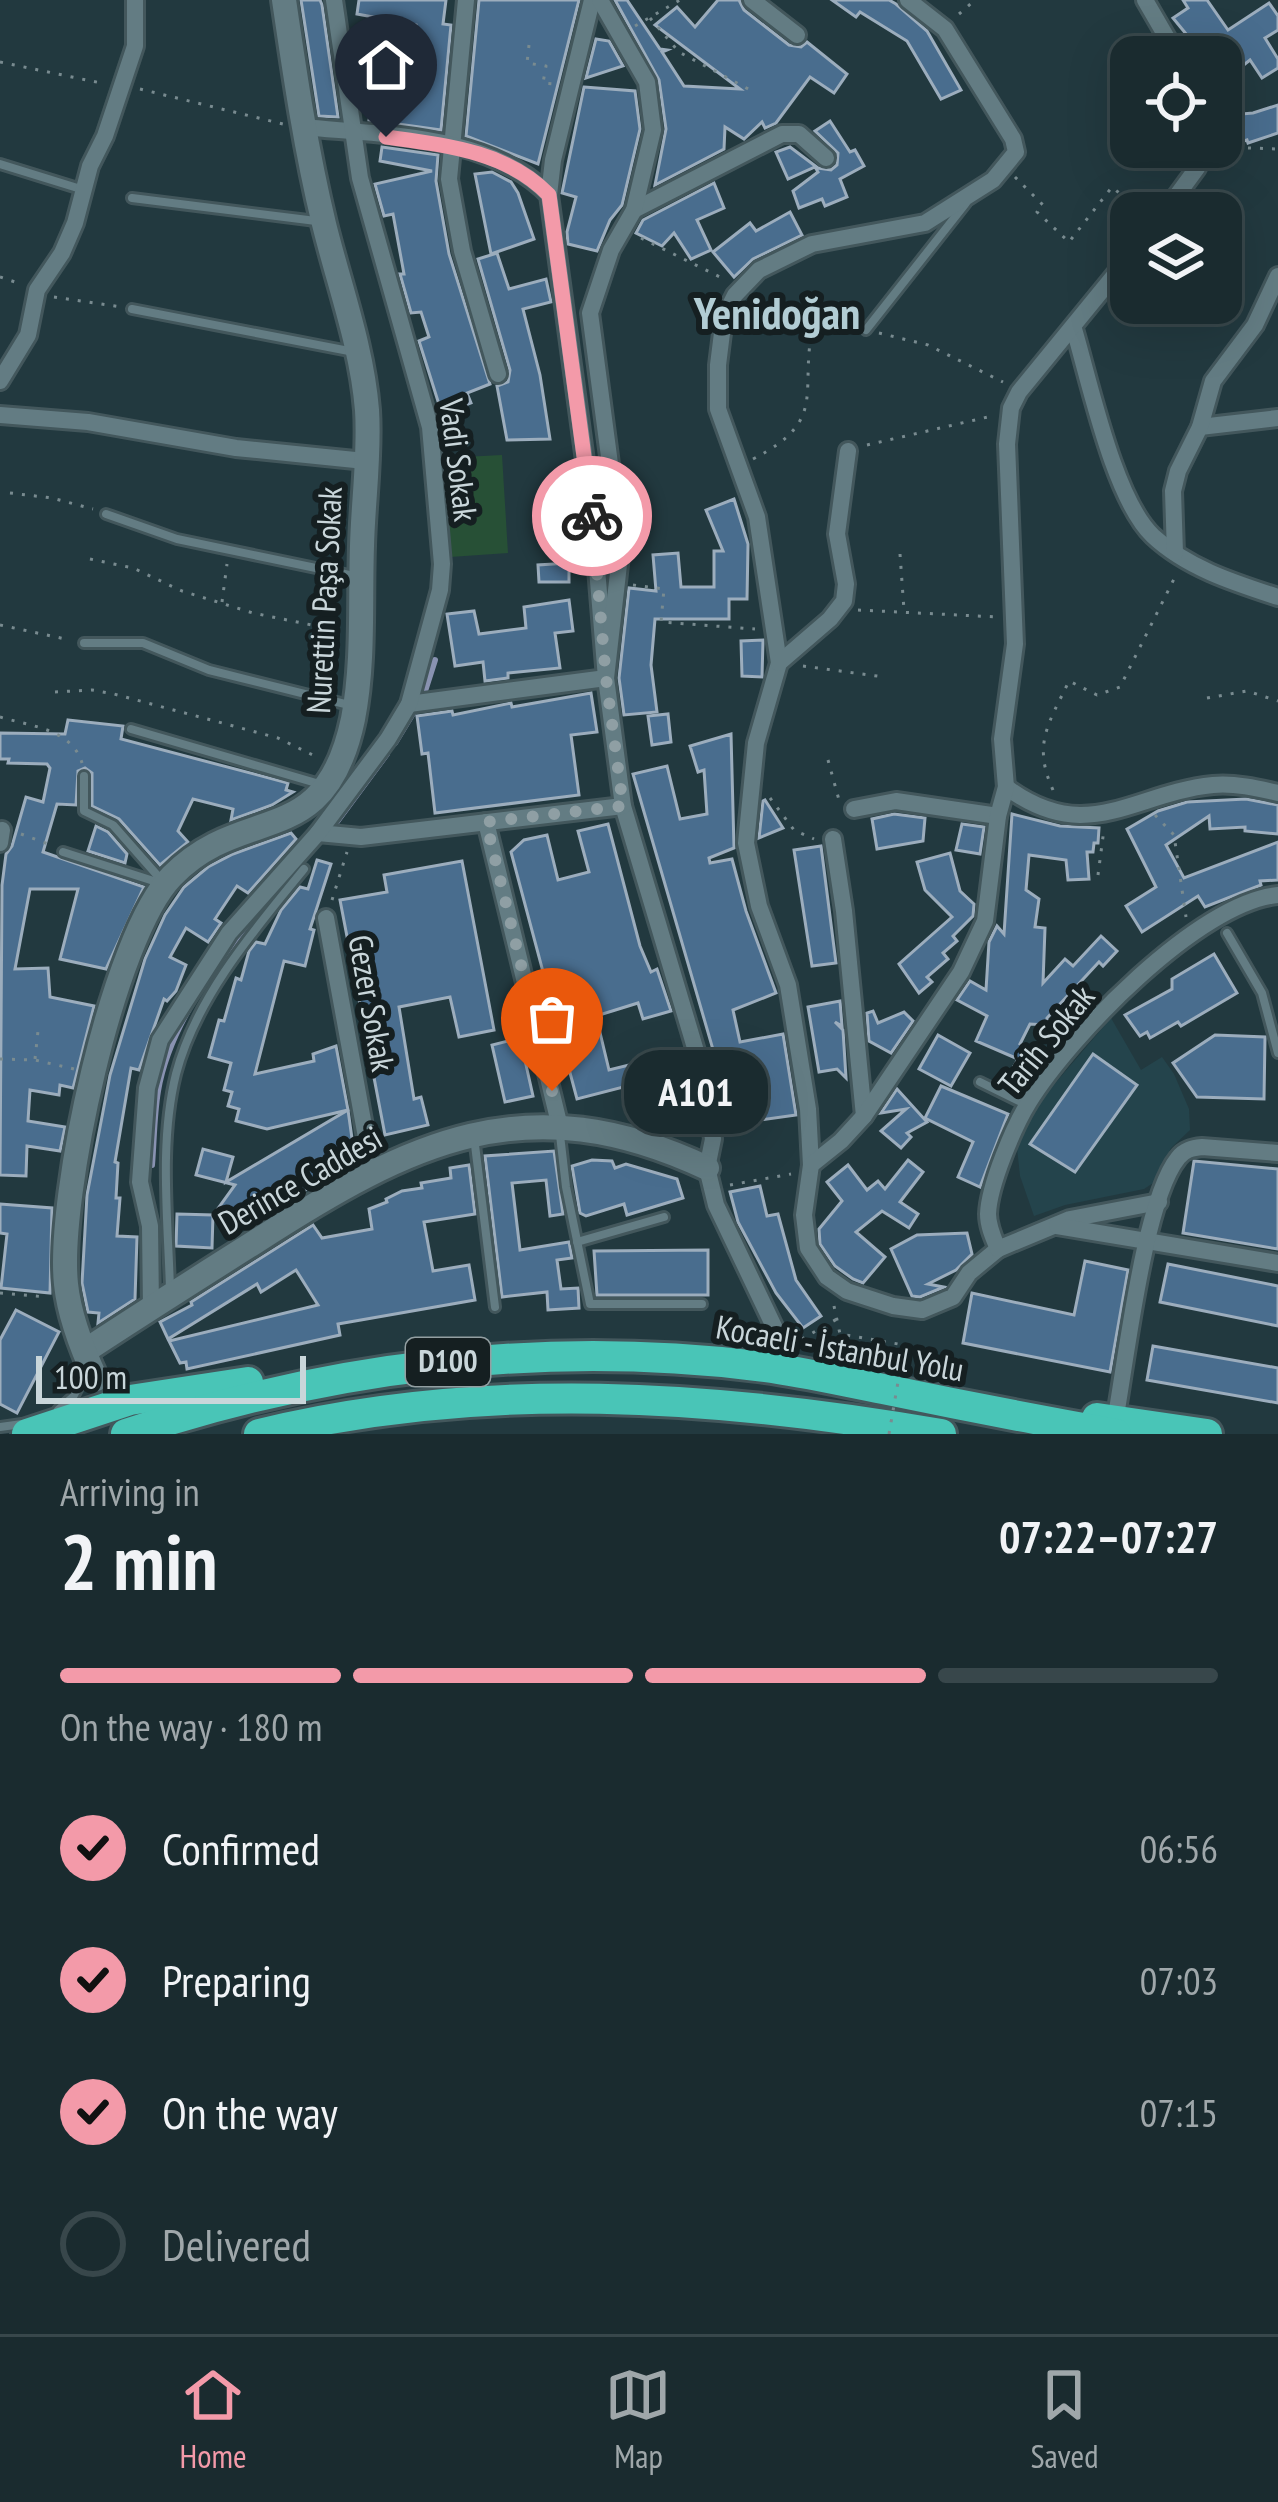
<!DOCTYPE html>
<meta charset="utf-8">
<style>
body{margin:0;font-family:"PT Sans Narrow",sans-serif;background:#27373b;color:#f1f3f6;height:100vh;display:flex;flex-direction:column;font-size:45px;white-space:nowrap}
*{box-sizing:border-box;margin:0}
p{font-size:39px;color:#9fa7aa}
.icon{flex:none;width:66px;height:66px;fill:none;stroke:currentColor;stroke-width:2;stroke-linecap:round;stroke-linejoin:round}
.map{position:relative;height:1434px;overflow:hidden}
.details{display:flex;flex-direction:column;background:#1a2b2f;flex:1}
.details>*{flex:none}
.fabs{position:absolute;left:1110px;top:36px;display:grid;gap:24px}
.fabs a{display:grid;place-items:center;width:132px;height:132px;border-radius:24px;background:#1a2b2f;box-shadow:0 12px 48px #0002,0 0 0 3px #38474b;font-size:60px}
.scale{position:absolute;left:36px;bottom:30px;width:270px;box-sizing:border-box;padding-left:12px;border:6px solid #c9d6da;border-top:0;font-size:33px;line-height:42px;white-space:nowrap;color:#c9d6da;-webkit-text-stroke:9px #151f21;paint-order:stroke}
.pin{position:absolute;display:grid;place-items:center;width:102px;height:102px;color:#fff;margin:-123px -51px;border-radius:50% 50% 50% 0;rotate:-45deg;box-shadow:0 0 12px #0007}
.pin .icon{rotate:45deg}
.courier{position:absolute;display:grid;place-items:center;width:120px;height:120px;margin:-60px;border:9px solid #f39aa9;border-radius:50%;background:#fff;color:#222;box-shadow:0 3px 15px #0007}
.bubble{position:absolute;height:84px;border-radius:36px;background:#1a2b2f;box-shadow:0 12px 48px #0002,0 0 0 3px #38474b;font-size:39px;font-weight:700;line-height:84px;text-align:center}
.overview em{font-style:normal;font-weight:700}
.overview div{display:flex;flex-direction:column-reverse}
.overview{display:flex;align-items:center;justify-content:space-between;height:204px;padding:0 60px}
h1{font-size:78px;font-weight:700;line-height:90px}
.bar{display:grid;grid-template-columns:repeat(4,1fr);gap:18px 12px;align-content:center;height:144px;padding:0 60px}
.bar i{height:15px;border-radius:9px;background:#38474b}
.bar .current{background:#f39aa9}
.bar p{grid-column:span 4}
ol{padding:0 60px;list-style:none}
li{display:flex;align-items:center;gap:36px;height:132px}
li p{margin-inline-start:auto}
li .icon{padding:12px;border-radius:50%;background:#f39aa9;color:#111;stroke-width:4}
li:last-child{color:#9fa7aa}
li i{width:66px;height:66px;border:6px solid #38474b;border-radius:50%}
.tab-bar{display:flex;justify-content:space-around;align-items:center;height:168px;border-top:3px solid #38474b;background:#1a2b2f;font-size:33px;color:#9fa7aa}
.tab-bar a{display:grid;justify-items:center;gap:6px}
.tab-bar .current{color:#f39aa9}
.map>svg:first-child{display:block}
.built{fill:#24444c}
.green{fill:#275036}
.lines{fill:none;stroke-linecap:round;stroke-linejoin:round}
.stream{stroke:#8992b1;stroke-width:6}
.building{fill:#496d8e;stroke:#9cadbd;stroke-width:3}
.lane-casing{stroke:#43575c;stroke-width:14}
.street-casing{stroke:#43575c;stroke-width:22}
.secondary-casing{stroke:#43575c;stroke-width:30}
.highway-casing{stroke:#43575c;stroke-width:36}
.path{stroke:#798b90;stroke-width:3;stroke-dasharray:3 9;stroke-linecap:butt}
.lane{stroke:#637c83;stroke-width:8}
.street{stroke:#637c83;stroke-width:16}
.secondary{stroke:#637c83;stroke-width:24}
.highway{stroke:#49c5b7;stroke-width:30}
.path-bridge{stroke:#798b90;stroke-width:3;stroke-dasharray:3 9;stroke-linecap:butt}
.done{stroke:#8f9fa4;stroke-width:12;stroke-dasharray:0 21.6}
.route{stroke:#f39aa9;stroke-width:15}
.labels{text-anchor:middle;stroke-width:12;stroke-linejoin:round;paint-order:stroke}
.shield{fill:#151f21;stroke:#939fa2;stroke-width:3}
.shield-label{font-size:30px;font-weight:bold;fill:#c9d6da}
.street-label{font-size:33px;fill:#c9d6da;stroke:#151f21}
.district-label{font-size:45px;font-weight:bold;fill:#b2cdd4;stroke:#151f21}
</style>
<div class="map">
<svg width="1278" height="1434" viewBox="0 0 1278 1434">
<rect width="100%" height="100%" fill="#22393f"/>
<path class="built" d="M1111,1018L1141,1070L1162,1057L1174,1074L1189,1109L1190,1130L1171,1148L1153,1183L1144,1189L1065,1205L1034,1216L1020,1176L1017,1148L1028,1115Z"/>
<path class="green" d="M502,455L508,553L450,557L444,458Z"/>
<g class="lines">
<g class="stream">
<path d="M425,691L435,660"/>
<path d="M395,743L415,710"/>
<path d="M336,823L387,754"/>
<path d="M152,1165C154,1140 154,1115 158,1091C170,1020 224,953 269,900"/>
</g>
</g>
<g class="building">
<path d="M301,0H320L322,5L338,117L319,116Z"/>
<path d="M359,0H446L443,24L451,25L441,130L369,120L373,97L381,98L386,68L410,72L416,25L357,14Z"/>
<path d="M479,0H579L538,164L466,136Z"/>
<path d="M615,0H627L660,49L667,50L662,52L684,86L740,89L655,25L677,7L695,27L718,0H739L744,10L789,45L801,47L807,42L847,74L834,93L810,77L776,123L765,128L762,122L744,139L725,127L724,149L655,185L666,129L659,80Z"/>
<path d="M832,0H889L896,4L927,31L961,90L941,99L907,41L860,12L856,17Z"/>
<path d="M1183,0H1207L1228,30L1269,3L1278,16V30L1265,38L1278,59V68L1262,78L1250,60L1221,83V57H1205L1173,18L1188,8Z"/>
<path d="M596,39L609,41L623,66L586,78Z"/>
<path d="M584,87L635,91L640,129L622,205L610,220L597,251L568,244L567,232L576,197L562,193Z"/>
<path d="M1278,105V133L1248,143L1247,140L1238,143L1237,139L1225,143L1221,114L1240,108L1242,114L1253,113Z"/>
<path d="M830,121L850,152L855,150L864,166L840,179L847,197L825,206L822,199L799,208L793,191L818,172L815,167L788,179L776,152L790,147L818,168L831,170L837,165L838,153L815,131Z"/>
<path d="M382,147L438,155L436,181L449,254L490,384L467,393L471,403L442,414L419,341L429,337L421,312L411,313L400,274H404L393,214L384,216L375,184L432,171L380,161Z"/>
<path d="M492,172L511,182L518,193L534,239L491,254L475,174Z"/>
<path d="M714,183L724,208L697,220L711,250L691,259L674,233L662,246L636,233L643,220Z"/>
<path d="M790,212L802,235L753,259L734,277L713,252L750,223L756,231Z"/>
<path d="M497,253L509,289L546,279L551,302L523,309L540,375L550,439L507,440L497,386L508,382L510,370L478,259Z"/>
<path d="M734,499L748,544L747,599H729V619H655L651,665L657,712L624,715L619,678L629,588L656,591L653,555L678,553L681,587H714V551H723L706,510Z"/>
<path d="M569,563V582H539L538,565Z"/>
<path d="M569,600L573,631L555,633L560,668L508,673V678L485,681L483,662L455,666L447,614L474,611L479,634L526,628L524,607Z"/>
<path d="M763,640L762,677L742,676L741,641Z"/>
<path d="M591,693L597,732L571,735L579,795L435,813L428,753L422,754L417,716L452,711L453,715L511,703L512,707Z"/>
<path d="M668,714L671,742L652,745L648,716Z"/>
<path d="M68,720L123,726L121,739L288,783L286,790L293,792L272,805L231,820L233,809L193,799L178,831L188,842L160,865L119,819L92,806V773L85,768L78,771L76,805L57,804L43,852L144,887L106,969L60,959L78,889H30L15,969L48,968L50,997L94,1006L73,1088L60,1085L59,1095L30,1090L28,1121L65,1127L60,1151L27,1146L26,1176L0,1175L2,885L6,854L12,846L26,797L43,802L50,768L47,764L8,763L9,759H0V733L65,734Z"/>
<path d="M731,734L734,848L709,858L710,863L732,859L746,911L776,993L733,1010L740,1042L783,1034L796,1115L725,1125L718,1086L723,1084L633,774L667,766L680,819L707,814L704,770L698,772L690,746Z"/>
<path d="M1246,799L1278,805V834L1245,831V827L1210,829L1209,816L1166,845L1184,878L1278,842V880L1260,881L1261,885L1205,907L1198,896L1142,932L1126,906L1156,887L1127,829L1158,811L1187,802Z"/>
<path d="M765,800L783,828L759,838L763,801Z"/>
<path d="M894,814L925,818L923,841L877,849L872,819Z"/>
<path d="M1012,814L1060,826L1099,828L1098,843H1094L1093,852H1087L1089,879L1068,880L1066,860L1029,855L1026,890L1039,899L1035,927L1045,928L1043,983L1065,959L1073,966L1101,936L1117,951L1103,966L1099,962L1047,1018V1025L1030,1024L1020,1044L1045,1058L1030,1075L1014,1066L1018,1059L976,1041L987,1016L957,1000L970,981L986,990L989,942L997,926L1004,934Z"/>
<path d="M608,824L640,946L651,972L657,969L671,1011L643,1019L638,1003L596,1016L609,1070L649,1060L651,1069L688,1068L696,1112L662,1109L635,1116L627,1086L577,1099L511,852L524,840L547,835L558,880L589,872L578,831Z"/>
<path d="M962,824L984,827L980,854L956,850Z"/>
<path d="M96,826L108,832L127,854L125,863L88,851Z"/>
<path d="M291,833L296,839L248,893L237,886L215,919L221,923L208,942L186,928L170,957L186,965L176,991L167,1001L164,999L139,1070L131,1068L115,1162L118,1163L116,1198H120L117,1236L137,1237L135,1299L98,1323L99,1313L88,1312L82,1283L87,1195L110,1075L145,959L165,915L184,887L208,867L233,854Z"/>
<path d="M821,846L836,963L812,966L794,850Z"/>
<path d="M950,853L960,891L974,904L973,916L953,936L957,941L943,953L948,959L927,977L932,982L919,993L899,964L952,917L925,890L917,862Z"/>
<path d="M317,860L331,864L310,929L314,930L305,966L284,961L255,1074L314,1061L313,1054L336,1046L348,1110L267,1129L236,1121L239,1109L228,1106L232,1092L224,1090L231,1063L209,1057L219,1020L224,1021L236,978L241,980L249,951L256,942L265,944L281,910L300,887L308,889Z"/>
<path d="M462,861L494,1030L459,1037L450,997L399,1007L414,1099L421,1097L428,1125L385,1135L340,900L387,892L384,875Z"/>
<path d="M1214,954L1237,993L1181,1026L1178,1022L1150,1038L1147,1032L1140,1036L1125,1015L1172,989V979Z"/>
<path d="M840,1001L842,1026L835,1022L843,1030L846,1078L837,1069L819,1072L808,1007Z"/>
<path d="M873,1011L878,1023L904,1012L913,1021L891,1053L869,1041L867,1013Z"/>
<path d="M938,1035L970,1053L951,1086L919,1069Z"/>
<path d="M1215,1035L1265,1037L1264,1099L1197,1097L1173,1063Z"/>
<path d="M520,1038L533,1096L505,1102L492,1045Z"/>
<path d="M1093,1054L1137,1085L1075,1172L1030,1144Z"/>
<path d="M941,1086L1008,1114L980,1187L958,1177L973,1142L925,1118Z"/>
<path d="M897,1089L927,1122L907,1133L911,1137L901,1148L881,1131L906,1109L881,1113Z"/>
<path d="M348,1110L355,1160L228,1237L214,1214L235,1185L196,1175L203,1149L233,1157L226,1182Z"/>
<path d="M554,1151L563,1214L550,1216L546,1180L512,1183L520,1250L569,1242L572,1258L557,1260L561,1289L578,1288L579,1308L548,1310L547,1292L502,1297L485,1156Z"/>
<path d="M592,1160L612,1161L615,1168L626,1164L677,1179L683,1198L627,1215L624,1204L586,1216L580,1213L572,1166Z"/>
<path d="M908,1160L923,1172L900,1202L918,1214L909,1228L882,1211L856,1232L885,1257L863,1283L853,1279L835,1266L820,1244L819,1229L842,1201L827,1182L848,1165L867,1190L878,1181L885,1189Z"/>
<path d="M1194,1161L1278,1169V1249L1183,1233Z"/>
<path d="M469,1165L475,1214L424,1222L433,1271L469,1265L475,1300L338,1324L340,1335L187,1369L186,1362L180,1363L169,1341L318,1305L296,1270L261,1292L257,1284L168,1339L160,1322L192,1305L191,1302L313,1225L322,1238L372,1229L369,1209L387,1202L386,1199L402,1191L422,1188L421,1183L451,1178L450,1168Z"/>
<path d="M760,1186L767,1216L778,1214L796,1280L821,1316L803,1328L776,1293L738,1222L730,1192Z"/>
<path d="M0,1204L52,1208L50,1293L1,1288L7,1234L0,1233Z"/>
<path d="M177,1214L213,1215L212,1248L176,1246Z"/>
<path d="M967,1233L972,1254L956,1270L928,1284L944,1287L920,1297L912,1296L891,1249L917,1235Z"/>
<path d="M708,1250V1295H597L594,1251Z"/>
<path d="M1085,1261L1128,1270L1110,1372L963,1343L972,1293L1074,1315Z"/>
<path d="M1168,1264L1278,1286V1326L1160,1302Z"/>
<path d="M16,1310L59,1332L17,1413L0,1404V1340Z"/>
<path d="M1153,1346L1278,1368V1403L1147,1380Z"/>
</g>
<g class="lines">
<g class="lane-casing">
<g id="lane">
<path d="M0,164L84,190"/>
<path d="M132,198L316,221"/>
<path d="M132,309L354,352"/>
<path d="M866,330L966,203"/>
<path d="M106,514L177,539L359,577"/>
<path d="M84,643H143L209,670L353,706"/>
<path d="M131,729L323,785"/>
<path d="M84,776V811L113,825L164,883"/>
<path d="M63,852L163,884"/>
<path d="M1227,933L1262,993L1278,1053"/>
<path d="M980,1082L1027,1105"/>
<path d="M560,1135L566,1187L590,1304H702"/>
<path d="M474,1137L495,1307"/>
<path d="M577,1242L664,1217"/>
<path d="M170,1289C168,1219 159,1142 176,1074C196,997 255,929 304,869"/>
<path d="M58,1410L73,1397L87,1370"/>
<path d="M0,1427L22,1424"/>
</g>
</g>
<g class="street-casing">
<g id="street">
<path d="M466,0L449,179L462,251L498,374"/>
<path d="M752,0L797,35"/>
<path d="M908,0L945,29L1013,139L1016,152L993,180L925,223L812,244L759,270L735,295L724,317L718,365V409L757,517L779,663L756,743L746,843L759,906L788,985L808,1109L811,1165L804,1215L808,1248L827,1277L847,1291L893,1306L922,1310L953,1297L969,1273L998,1249"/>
<path d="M1145,0L1178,57"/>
<path d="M303,127C383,135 490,134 549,195L593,520L606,678L623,806L704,1078L713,1139L707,1168L716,1205L778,1335L777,1369"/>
<path d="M549,195L553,160L592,0"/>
<path d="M634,210L782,134H799L826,158"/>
<path d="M1164,213L1197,168L1206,147"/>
<path d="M1074,329C1090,383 1114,499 1153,536C1187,568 1235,583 1278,597"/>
<path d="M0,381L28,335L37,290L62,253L75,223L90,166L105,136L135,46V0"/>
<path d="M0,415L88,422L236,448L365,461"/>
<path d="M1200,427L1278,418"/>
<path d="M1175,553L1173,491L1178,471L1200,427L1213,381L1255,325L1278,276"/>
<path d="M779,663L830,619L844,601L846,584L837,534L848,451"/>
<path d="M409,704L606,678L621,547L590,313L611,250L634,210L653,130L647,82L600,0"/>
<path d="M1006,787C1087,847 1133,793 1213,785C1234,783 1257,788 1278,793"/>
<path d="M854,809L896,801L998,816"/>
<path d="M486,822L560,1127"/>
<path d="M318,833L361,837L623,806"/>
<path d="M833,839L844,911L864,1116"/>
<path d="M0,843L2,830"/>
<path d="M326,918L372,1170"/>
<path d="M811,1165L841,1141L864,1116L961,972L985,921L998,816L1006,787L1002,739L1015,644L1007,444L1011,408L1019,392L1131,255"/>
<path d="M1159,1202L1070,1219L998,1249C993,1237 988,1226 988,1214C989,1185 1014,1126 1029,1102C1070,1036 1199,902 1278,895"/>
<path d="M1057,1226L1278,1263"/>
<path d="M151,1308L150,1226L140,1182L147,1088L160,1040L229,933L318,833L388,739L409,704L440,590L442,564L430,427L360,178L334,0"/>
<path d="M1115,1421C1126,1362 1144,1200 1178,1158C1184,1150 1192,1148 1202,1147L1278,1153"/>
</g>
</g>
<g class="secondary-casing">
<g id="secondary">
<path d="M85,1351C141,1314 198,1278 255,1242C410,1142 526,1083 707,1168"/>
<path d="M96,1379C83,1351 69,1314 66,1284C57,1199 113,936 172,876C244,802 325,853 353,719C364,662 360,604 362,546C363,502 370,454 367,410C362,347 339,285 324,224C306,150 295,75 284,0"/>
</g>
</g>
<g class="highway-casing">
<g id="highway">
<path d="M1097,1418L1207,1434"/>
<path d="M27,1434L130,1400L248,1382"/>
<path d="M126,1434C329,1366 544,1340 757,1366C799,1371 841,1381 883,1389C960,1405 1038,1420 1116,1434"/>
<path d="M259,1434C484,1379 715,1395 941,1434"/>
</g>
</g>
<g class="path">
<path d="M959,14L975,0"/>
<path d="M650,18L679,52L752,91"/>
<path d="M635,26L680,0"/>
<path d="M529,45L527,63L546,66L543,83L553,84"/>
<path d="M0,62L101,83"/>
<path d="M140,89L283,124"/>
<path d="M1224,147L1278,149"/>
<path d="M1015,177L1043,205L1037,212L1069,242L1112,187L1143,213"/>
<path d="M641,238L724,279"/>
<path d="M0,277L18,283"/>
<path d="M54,297L121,307"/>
<path d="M750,307L852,327"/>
<path d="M879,333L928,345L1003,382"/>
<path d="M867,445L992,416"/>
<path d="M753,459C831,419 797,392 814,321"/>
<path d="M10,493L52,498L93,509"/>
<path d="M900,554L904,610"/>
<path d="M90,559L133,568L182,591L253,613L341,631"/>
<path d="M633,585L664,589L661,622L755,629"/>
<path d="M222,602L227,564"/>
<path d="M858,610L998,617"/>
<path d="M0,625L70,640"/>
<path d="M803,666L884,677"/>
<path d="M55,692L92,690L114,694L278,738L319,758"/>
<path d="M1207,698L1247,691L1278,701"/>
<path d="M0,717C30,726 72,729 82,763"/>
<path d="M828,760L839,800"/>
<path d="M1053,790C1032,744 1049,723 1069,681L1097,695L1120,687L1177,573"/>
<path d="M770,798L794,830L814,839"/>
<path d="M1155,815L1174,835L1186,917"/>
<path d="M21,834L51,845"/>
<path d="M1098,875L1104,829"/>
<path d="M332,900L347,852"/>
<path d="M0,1059L35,1060L74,1069"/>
<path d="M35,1059L38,1031"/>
<path d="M730,1185L791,1174"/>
<path d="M0,1293L46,1297"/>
<path d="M834,1306L840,1334L904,1345L903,1353"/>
<path d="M802,1339L837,1319"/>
<path d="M846,1346L901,1353"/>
</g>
<use href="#lane" class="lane"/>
<use href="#street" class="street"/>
<use href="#secondary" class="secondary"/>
<use href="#highway" class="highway"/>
<path class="path-bridge" d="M889,1434L903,1353"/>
</g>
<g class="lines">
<path class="done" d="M552,1091L486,822L623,806L606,678L592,516"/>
<path class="route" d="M386,137C444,145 507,151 549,195L592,516"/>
</g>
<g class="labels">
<rect class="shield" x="406" y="1338" width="84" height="48" rx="9"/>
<g class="shield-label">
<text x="448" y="1372">D100</text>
</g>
<g class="street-label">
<text transform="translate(459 460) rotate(83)" y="12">Vadi Sokak</text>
<text transform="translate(324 600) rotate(-87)" y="12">Nurettin Paşa Sokak</text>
<text transform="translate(372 1003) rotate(80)" y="12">Gezer Sokak</text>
<text transform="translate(1046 1040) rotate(-51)" y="12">Tarih Sokak</text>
<text transform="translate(300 1180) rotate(-30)" y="12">Derince Caddesi</text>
<text transform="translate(840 1348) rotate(10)" y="12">Kocaeli - İstanbul Yolu</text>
</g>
<g class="district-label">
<text x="777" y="329">Yenidoğan</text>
</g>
</g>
</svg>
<div class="fabs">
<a><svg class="icon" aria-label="locate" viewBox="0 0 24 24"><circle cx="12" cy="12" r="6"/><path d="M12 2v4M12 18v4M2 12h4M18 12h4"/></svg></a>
<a><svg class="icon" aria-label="layers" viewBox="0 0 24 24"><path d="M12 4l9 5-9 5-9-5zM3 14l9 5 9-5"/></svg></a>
</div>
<div class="scale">100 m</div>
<div class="pin" style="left:552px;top:1091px;background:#ea580c"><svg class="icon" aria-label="bag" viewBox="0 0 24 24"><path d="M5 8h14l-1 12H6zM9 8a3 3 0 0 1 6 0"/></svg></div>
<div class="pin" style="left:386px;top:137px;background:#1f2937"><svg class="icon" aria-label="home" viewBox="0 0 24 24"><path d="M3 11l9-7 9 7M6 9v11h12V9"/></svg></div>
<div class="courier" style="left:592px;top:516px"><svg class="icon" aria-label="bike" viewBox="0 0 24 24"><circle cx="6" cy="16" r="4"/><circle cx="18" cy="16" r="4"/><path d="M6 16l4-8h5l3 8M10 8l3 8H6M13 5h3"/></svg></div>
<div class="bubble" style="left:624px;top:1050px;width:144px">A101</div>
</div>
<section class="details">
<div class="overview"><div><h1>2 min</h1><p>Arriving in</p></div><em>07:22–07:27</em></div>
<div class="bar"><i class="current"></i><i class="current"></i><i class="current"></i><i></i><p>On the way · 180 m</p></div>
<ol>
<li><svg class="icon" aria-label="check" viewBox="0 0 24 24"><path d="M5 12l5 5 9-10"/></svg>Confirmed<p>06:56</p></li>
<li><svg class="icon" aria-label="check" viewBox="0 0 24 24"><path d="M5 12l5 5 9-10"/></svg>Preparing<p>07:03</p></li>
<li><svg class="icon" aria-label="check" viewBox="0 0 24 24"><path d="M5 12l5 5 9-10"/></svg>On the way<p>07:15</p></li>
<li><i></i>Delivered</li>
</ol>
</section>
<nav class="tab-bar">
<a class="current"><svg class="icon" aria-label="home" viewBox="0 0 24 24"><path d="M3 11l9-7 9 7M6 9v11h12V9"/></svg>Home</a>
<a><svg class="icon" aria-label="map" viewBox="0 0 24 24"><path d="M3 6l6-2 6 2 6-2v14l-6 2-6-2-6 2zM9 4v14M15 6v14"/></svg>Map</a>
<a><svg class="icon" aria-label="saved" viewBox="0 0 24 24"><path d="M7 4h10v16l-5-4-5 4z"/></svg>Saved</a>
</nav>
